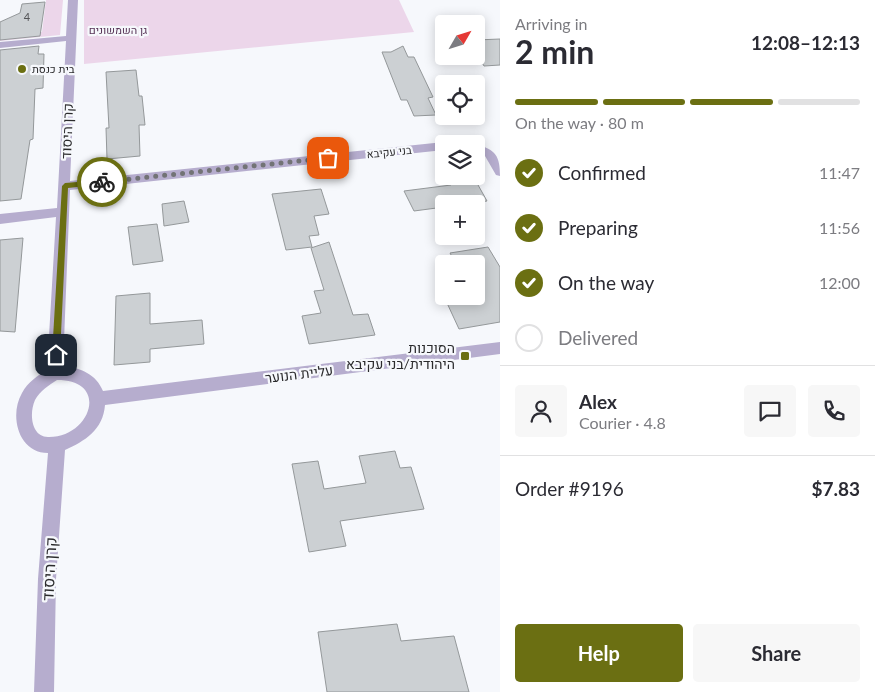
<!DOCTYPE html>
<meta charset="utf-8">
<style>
body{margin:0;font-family:Lato,Heebo,sans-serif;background:#f7f7f7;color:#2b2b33;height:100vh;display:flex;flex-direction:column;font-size:19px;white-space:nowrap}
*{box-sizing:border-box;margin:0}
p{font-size:16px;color:#7c7c81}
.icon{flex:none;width:28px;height:28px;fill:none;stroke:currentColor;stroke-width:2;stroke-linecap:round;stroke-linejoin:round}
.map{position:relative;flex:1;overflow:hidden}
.side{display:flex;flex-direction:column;background:#fff;width:375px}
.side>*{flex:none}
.needle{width:32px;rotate:51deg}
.tools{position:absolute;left:435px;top:15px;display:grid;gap:10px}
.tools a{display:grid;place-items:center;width:50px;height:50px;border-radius:5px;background:#fff;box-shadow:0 2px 12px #0003;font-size:25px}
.pin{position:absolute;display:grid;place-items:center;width:42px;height:42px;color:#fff;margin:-21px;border-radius:10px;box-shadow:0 2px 8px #0006}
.courier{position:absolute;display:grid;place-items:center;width:50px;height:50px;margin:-25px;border:4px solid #6b6f12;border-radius:50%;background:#fff;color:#222;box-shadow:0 1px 6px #0007}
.summary em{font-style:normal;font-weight:700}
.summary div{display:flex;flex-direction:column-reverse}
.summary{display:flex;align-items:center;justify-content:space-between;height:85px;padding:0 15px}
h1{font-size:32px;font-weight:700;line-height:38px}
.bar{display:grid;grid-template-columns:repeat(4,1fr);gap:8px 5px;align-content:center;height:60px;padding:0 15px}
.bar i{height:6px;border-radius:4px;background:#e1e1e2}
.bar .selected{background:#6b6f12}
.bar p{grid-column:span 4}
.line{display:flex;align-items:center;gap:12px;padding:0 15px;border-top:1px solid #e1e1e2}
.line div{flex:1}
.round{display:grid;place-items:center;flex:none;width:52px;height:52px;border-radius:5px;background:#f7f7f7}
ol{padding:0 15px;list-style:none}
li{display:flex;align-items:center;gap:15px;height:55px}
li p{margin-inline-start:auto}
li .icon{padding:5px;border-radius:50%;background:#6b6f12;color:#fff;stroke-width:4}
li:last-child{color:#7c7c81}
li i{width:28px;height:28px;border:2px solid #e1e1e2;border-radius:50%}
.button{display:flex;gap:10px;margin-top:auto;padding:10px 15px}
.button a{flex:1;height:58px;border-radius:5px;background:#6b6f12;color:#fff;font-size:20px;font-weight:700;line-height:58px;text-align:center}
.button a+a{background:#f7f7f7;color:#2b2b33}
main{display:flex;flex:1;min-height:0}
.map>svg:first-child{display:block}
.green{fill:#ecd6ea}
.building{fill:#ccd0d3;stroke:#94989a}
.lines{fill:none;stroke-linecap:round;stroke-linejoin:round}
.street{fill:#b6adce;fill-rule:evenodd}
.route{fill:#6b6f12}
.done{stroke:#727375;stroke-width:5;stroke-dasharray:0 9}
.poi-dot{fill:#6b6f12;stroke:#f6f8fc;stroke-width:2}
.labels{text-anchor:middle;stroke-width:4.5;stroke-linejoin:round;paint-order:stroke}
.number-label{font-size:11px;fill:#535456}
.far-park-label{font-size:11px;fill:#563255;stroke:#f6f8fc}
.far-poi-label{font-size:11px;fill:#2b2b2d;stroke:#f6f8fc;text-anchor:start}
.far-street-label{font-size:11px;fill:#2b2b2d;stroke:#f6f8fc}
.street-label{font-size:14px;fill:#2b2b2d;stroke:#f6f8fc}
.poi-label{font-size:14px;fill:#2b2b2d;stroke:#f6f8fc;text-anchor:end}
.near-street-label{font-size:16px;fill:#2b2b2d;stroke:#f6f8fc}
</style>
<main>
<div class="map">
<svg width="500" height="692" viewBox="0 0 500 692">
<rect width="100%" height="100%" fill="#f6f8fc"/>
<g class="green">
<path d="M46,0H63L60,35L0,41V36L42,32Z"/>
<path d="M84,0H399L414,32L84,64Z"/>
</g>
<g class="building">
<path d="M45,2L40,36L0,40V22L20,13L22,4Z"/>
<path d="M500,39V65L484,66L476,52V40Z"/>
<path d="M39,46L38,54H44L43,88L35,89L33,139L30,140L21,199L0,201V50Z"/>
<path d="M403,46L408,57H414L433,97L428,98L436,115L414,116L407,100H401L382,52H391Z"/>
<path d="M136,70L139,96H142L145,125H139L140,156L107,159L106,128H109L106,72Z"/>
<path d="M446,176H473L487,201L466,204H444V207L414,211L404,191L451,185Z"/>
<path d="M321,189L329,214L314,216L319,235L309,236L312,247L286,250L272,194Z"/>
<path d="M184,201L189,222L164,226L162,204Z"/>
<path d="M157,224L163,261L133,265L128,227Z"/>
<path d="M23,238L15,332L0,331V240Z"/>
<path d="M329,242L353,315L368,314L375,335L309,344L302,316L321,313L314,291L324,290L311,248Z"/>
<path d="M488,247L500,267V322L459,329L447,303L474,299L473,296H476V264H456L450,253Z"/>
<path d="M150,293V324L202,320L204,344L150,349V362L114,365L116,296Z"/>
<path d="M395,451L400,468L411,467L424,509L340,521L346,546L309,552L292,464L318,461L324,489L366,483L359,456Z"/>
<path d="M397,624L401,641L454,636L469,692H327L318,632Z"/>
</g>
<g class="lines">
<g class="street">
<path d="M68,0H78L70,181L444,142L448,144H444V150L70,190L63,366C81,368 96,374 103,391L500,342V354L105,405C103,430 85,441 65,450L56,579L54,692H34L38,579L48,453C18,453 9,415 22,393C28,382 37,376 47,370L56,217L0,224V214L57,208L66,41L0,48V42L66,36ZM57,380C111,380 90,438 48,437C31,437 29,413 35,400C40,391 49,385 57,380Z"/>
<path d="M476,144C496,150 500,156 500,176L496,175L485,156L476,152Z"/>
</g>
</g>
<path class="route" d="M102,180L105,182V184L68,188L60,355L56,359L52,355L62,186L65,183Z"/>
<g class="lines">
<path class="done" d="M102,182L328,158"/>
</g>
<g class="poi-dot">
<circle cx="22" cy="69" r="5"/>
<rect x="460" y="351" width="10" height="10" rx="2.5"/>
</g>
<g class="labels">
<g class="number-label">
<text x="27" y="21">4</text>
</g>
<g class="far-park-label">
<text x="118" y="34">גן השמשונים</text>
</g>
<g class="far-poi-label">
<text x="32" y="73">בית כנסת</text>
</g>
<g class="far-street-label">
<text transform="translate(389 152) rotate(-6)" y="4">בני עקיבא</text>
</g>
<g class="street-label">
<text transform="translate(67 131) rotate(-88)" y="5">קרן היסוד</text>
<text transform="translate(299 374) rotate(-7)" y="5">עליית הנוער</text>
</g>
<g class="poi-label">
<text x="455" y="353">הסוכנות<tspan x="455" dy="16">היהודית/בני עקיבא</tspan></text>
</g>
<g class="near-street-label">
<text transform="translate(49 569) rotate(-87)" y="6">קרן היסוד</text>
</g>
</g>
</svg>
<div class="tools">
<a><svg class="needle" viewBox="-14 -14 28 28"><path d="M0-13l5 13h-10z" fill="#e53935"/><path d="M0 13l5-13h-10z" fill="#7c7c81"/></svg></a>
<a><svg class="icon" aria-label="locate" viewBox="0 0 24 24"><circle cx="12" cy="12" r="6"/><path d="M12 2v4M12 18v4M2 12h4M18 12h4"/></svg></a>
<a><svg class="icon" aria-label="layers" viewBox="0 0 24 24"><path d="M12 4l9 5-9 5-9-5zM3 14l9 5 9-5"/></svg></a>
<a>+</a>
<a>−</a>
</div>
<div class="pin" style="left:328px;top:158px;background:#ea580c"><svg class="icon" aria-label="bag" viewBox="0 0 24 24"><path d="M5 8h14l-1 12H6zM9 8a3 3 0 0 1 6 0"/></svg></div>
<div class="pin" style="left:56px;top:355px;background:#1f2937"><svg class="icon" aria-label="home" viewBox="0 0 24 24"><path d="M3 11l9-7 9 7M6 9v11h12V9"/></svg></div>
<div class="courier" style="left:102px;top:182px"><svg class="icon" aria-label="bike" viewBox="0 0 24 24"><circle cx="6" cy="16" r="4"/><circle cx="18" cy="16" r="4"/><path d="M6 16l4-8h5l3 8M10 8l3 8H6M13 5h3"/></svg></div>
</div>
<section class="side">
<div class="summary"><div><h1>2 min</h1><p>Arriving in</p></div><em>12:08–12:13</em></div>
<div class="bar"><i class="selected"></i><i class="selected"></i><i class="selected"></i><i></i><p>On the way · 80 m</p></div>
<ol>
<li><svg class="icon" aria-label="check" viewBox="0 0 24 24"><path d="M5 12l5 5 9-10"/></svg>Confirmed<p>11:47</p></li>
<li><svg class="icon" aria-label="check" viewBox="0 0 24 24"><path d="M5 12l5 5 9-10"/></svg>Preparing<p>11:56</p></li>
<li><svg class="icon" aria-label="check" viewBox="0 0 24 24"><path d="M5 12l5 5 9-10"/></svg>On the way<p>12:00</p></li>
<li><i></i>Delivered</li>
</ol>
<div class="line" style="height:90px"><a class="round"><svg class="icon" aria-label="person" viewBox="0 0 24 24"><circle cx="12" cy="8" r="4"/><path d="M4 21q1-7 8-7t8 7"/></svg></a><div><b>Alex</b><p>Courier · 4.8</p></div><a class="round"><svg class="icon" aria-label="chat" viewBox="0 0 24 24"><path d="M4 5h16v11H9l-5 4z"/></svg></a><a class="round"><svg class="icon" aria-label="phone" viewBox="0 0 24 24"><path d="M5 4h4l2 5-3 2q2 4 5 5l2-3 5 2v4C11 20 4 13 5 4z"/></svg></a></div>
<div class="line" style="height:65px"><div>Order #9196</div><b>$7.83</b></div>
<div class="button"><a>Help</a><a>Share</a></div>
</section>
</main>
